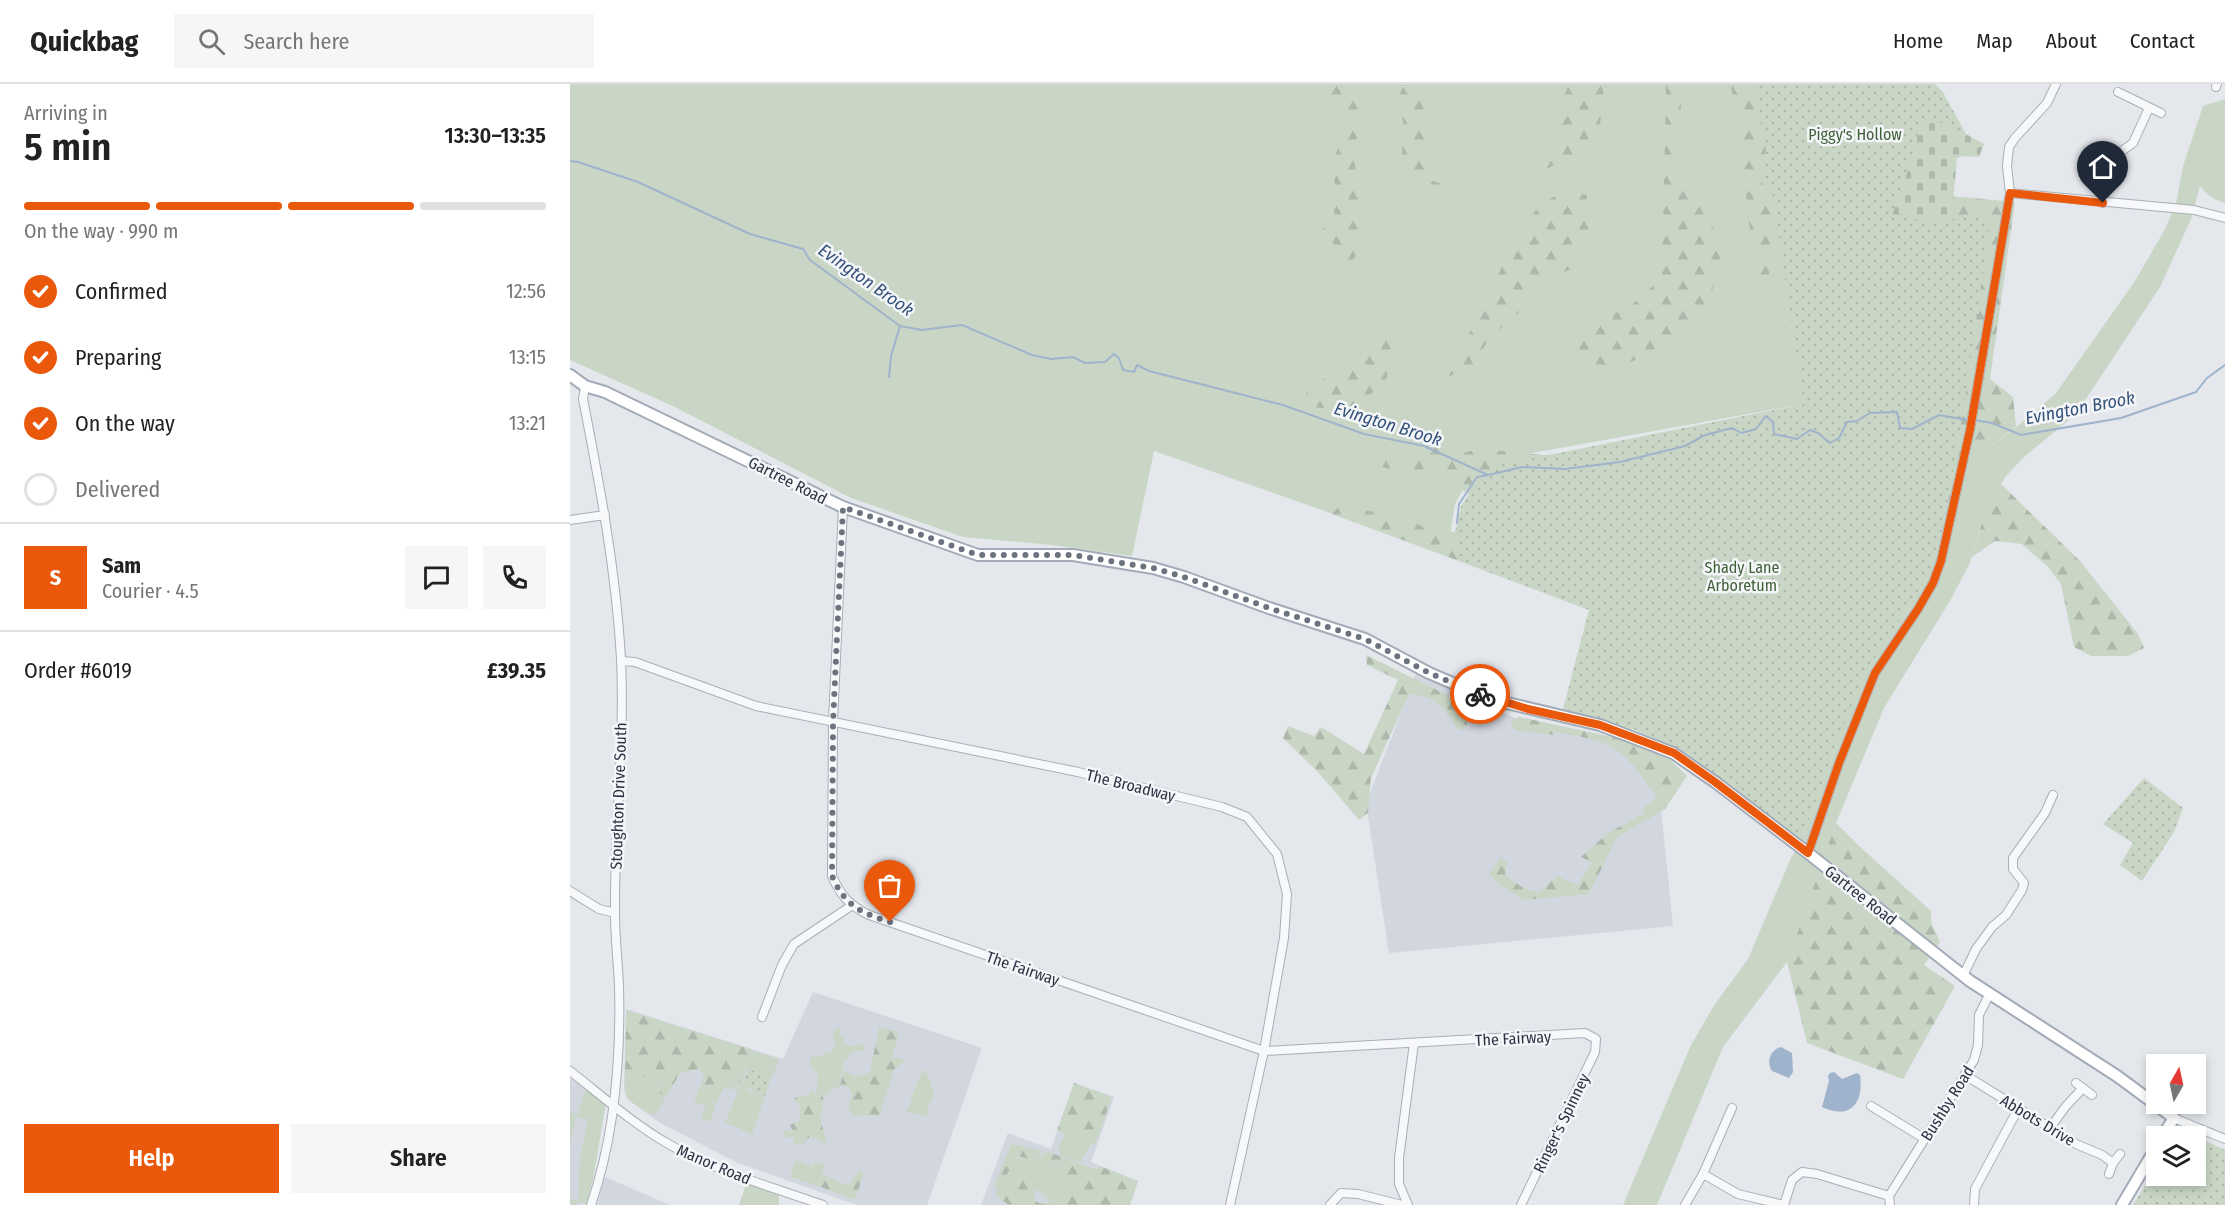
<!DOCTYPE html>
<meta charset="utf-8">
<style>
body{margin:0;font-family:"Fira Sans Condensed",sans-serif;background:#f6f6f6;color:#222;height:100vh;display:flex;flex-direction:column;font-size:22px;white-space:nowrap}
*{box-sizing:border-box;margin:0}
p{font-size:20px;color:#767676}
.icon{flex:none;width:33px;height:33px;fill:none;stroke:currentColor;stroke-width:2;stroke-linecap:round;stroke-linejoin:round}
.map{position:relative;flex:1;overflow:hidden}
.details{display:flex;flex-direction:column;background:#fff;width:570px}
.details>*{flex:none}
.needle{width:39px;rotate:9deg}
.fabs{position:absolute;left:1576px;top:970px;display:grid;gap:12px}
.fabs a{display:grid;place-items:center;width:60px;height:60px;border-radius:0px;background:#fff;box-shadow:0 3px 9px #0003;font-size:30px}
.pin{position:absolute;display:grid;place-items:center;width:51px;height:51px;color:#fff;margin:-62px -26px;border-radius:50% 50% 50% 0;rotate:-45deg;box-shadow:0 0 6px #0007}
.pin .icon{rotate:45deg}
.courier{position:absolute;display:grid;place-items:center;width:60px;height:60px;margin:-30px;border:4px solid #ea580c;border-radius:50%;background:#fff;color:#222;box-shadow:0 2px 8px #0007}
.headline em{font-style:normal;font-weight:600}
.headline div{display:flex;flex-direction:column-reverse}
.headline{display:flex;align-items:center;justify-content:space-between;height:102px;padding:0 24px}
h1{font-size:39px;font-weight:600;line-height:45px}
.bar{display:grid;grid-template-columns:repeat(4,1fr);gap:9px 6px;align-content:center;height:72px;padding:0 24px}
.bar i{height:8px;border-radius:4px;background:#e0e0e0}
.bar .selected{background:#ea580c}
.bar p{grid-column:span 4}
.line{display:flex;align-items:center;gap:15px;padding:0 24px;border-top:2px solid #e0e0e0}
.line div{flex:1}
.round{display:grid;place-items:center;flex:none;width:63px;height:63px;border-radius:0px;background:#f6f6f6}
ol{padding:0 24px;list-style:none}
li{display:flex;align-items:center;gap:18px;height:66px}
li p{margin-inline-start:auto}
li .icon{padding:6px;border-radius:50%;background:#ea580c;color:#fff;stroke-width:4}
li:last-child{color:#767676}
li i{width:33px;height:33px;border:3px solid #e0e0e0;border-radius:50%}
.cta{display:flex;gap:12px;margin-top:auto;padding:12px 24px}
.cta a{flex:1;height:69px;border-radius:0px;background:#ea580c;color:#fff;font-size:24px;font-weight:600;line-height:69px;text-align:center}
.cta a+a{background:#f6f6f6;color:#222}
header{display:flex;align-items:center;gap:36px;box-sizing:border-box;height:84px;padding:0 30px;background:#fff;border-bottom:2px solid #e0e0e0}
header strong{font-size:28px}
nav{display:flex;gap:33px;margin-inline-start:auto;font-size:21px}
.search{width:420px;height:54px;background:#f6f6f6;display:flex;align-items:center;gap:15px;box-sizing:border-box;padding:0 21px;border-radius:0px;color:#767676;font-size:22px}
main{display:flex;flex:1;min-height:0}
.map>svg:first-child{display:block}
.built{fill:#d2d6de}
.grass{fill:#c9d6c5}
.forest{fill:url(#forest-firs)}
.cemetery{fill:url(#cemetery-stones)}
.park{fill:url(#park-dots)}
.water{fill:#9fb4cc}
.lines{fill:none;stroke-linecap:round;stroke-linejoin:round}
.stream{stroke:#9fb4cc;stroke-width:2}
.minor-casing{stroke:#a9aeb7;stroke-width:10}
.major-casing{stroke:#a3abb8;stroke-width:14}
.minor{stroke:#f7f8fa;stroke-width:8}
.major{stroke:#fff;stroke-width:10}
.done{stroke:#6c737f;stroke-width:6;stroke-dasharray:0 10.8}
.route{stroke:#ea580c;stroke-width:8}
.labels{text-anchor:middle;stroke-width:5;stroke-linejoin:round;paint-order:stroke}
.park-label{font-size:16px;fill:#3f6138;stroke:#f4f6f9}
.street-label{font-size:16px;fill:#2b3445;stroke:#f4f6f9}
.water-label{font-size:18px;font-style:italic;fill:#34527a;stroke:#f4f6f9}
</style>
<header>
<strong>Quickbag</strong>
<div class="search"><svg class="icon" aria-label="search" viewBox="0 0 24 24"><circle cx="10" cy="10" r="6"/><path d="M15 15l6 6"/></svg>Search here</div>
<nav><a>Home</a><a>Map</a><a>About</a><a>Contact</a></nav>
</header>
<main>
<section class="details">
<div class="headline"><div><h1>5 min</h1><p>Arriving in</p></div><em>13:30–13:35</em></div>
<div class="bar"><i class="selected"></i><i class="selected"></i><i class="selected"></i><i></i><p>On the way · 990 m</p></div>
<ol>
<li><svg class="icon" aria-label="check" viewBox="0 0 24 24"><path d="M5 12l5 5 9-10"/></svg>Confirmed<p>12:56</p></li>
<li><svg class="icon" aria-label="check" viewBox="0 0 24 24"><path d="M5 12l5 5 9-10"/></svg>Preparing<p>13:15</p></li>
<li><svg class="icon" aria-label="check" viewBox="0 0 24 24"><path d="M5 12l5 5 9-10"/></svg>On the way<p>13:21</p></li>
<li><i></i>Delivered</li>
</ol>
<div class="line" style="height:108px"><b class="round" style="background:#ea580c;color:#fff">S</b><div><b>Sam</b><p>Courier · 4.5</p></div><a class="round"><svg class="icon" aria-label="chat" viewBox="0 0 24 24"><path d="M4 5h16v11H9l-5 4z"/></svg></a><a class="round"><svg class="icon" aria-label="phone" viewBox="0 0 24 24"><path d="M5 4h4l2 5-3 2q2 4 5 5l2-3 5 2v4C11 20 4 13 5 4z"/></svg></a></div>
<div class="line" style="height:78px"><div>Order #6019</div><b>£39.35</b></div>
<div class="cta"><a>Help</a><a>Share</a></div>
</section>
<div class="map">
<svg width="1655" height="1121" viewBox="0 0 1655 1121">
<defs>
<pattern id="forest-firs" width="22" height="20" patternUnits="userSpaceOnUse" patternTransform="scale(1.5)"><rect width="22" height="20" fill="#c9d6c5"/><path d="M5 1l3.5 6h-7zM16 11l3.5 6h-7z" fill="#adb8ab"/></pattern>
<pattern id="cemetery-stones" width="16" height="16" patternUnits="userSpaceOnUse" patternTransform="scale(1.5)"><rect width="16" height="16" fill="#c9d6c5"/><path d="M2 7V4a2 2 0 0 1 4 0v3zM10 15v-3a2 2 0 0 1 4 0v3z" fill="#adb8ab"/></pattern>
<pattern id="park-dots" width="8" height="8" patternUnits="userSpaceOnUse" patternTransform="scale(1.5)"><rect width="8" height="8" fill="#c9d6c5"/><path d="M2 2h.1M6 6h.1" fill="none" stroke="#adb8ab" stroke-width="1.8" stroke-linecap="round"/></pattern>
</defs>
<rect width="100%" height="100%" fill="#e4e7ec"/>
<g class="built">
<path d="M846,590L954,638L1006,647L1086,676L1103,842L819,869L796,719Z"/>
<path d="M243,908L412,964L357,1121H287L168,1079L92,1040L57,1015L54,1006L56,925L213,975Z"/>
<path d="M0,994L36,1019L13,1121H0Z"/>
<path d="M504,999L544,1013L521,1078L568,1097L560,1121H411L438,1049L481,1065Z"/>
<path d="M35,1093L100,1121H27Z"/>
</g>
<g class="grass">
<path d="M0,0H1233L1205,103L1234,320L924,376L900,393L885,420L877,470L584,367L562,472L482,461L393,453L281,414L105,323L0,276Z"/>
<path d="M1655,15V119C1643,116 1638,111 1630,102L1621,135L1590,203L1506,330L1453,374L1436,392L1417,421L1400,479L1381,515L1314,624L1266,739L1217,878L1153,963L1087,1121H1053L1121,961L1145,920L1178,875L1221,774L1230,759L1291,596L1356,495L1375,437L1398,385L1418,365L1465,328L1486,309L1565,197L1594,147L1606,120L1613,82L1633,22Z"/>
<path d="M271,942L270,951L275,956L274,960L282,963L284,961L294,960V967H284L278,972V976H274L269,1003L261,1005L255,1012L246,1009L248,989L241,983L239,976L244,971L252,972L257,968L261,969L266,960L262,948Z"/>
<path d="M184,967L209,975L202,994L176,985L172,998L178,1000L177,1006L194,1014L182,1050L155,1039L168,1008L162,1005L171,998L172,984L180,978Z"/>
<path d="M80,976L90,991V1010L97,1011L84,1032C62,1018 53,1019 55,990L68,996Z"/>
<path d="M352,985L358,991L364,1010L358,1022L357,1033L336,1027L337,1023L340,1022C342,1006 349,1000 352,985Z"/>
<path d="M134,993V1008L146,1020L140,1038L131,1034L136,1022L124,1018Z"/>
<path d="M16,1005L36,1019L23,1096L16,1121L9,1117L7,1121H0V1115L8,1116L10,1074L18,1035L6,1033L0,1061V1028L7,1031Z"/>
<path d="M495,1050L521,1060L510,1078L490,1072L489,1062Z"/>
<path d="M477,1068L483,1079L497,1086L488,1118L481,1117L452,1092L444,1102L436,1099L437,1090L449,1073L461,1076Z"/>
<path d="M225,1076L243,1083L244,1079L255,1080L248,1102L220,1093Z"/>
<path d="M178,1095L209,1106V1121H169Z"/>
</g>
<g class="forest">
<path d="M748,0H784V14L791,35L784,68L787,102L794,131L787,148L791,164L782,177L770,175L764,160L754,153L751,147L764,134L765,100L762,79L779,38L778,25L770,16L741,9Z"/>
<path d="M834,0H849L860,51V96L880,103L879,106L847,97L842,88L831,79L834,47L830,10Z"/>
<path d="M999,0H1034L1030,41L1021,75L1003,72L976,85L974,73L978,70L986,74L994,51L989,25Z"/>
<path d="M1096,0L1113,10L1102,79L1154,162L1138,223L1095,262L1063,277L1025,287L1005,270L1016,239L1057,225L1092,194Z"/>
<path d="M1161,0H1239L1199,69L1189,97L1201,105L1233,98L1445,118L1420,295L1443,313L1446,342L1418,365L1398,385L1375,437L1356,495L1291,596L1267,662L1257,596L924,490L762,430L769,422L830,432L865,448H885L890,428L903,413C885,400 864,389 841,385C825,382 820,390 805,378L869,363L893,369L909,365L975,371L1053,364L1090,349L1181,331L1234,336L1239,312L1216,224L1237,214L1228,152H1208L1198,194L1188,192L1177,128L1173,56L1164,24Z"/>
<path d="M993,107L1017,111L1016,128L1020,152L999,186L980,194L974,204H962L959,219L920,254L902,281L878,293L948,150L970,121Z"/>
<path d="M819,246L829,255L821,267L817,294L783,328L735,322L737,307Z"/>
<path d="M1431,400L1510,477L1568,550L1574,564L1558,572H1521L1504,563L1491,500L1478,483L1452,460L1425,457L1402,473L1417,421Z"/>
<path d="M796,571L877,611L895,627L897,640L893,646L886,644C877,623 863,611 839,610L801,694L798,729L789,736L747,687L713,654L718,642L744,652L751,643L794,670L828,596L797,581Z"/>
<path d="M949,633L1056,656L1098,674L1117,692L1095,725L1047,753L1019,810L954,816L931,802L919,790L931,773L937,778L935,790C944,799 956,807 970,808L987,792L1008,801L1022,779L1011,773L1038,749L1075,729L1073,724L1087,714C1076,698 1061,675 1044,664C1029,655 1002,651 984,648L983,651L945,646L940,636Z"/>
<path d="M1266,739L1288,761L1361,827V838L1370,858L1354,881L1385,902L1333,995L1237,959L1217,878Z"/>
<path d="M56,926L183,966L180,979L172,984L170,998L160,1005L154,1003L146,1020L134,1008L135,994L129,985L110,989L97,1011L90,1010L91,993L80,977L76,992L68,996L55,990Z"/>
<path d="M309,943L329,948L322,973L336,977L325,984L309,1032L281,1031L278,1022L282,1011L279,1003L270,1002L274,985C283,994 289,993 300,988Z"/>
<path d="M504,999L542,1013L525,1061L487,1047Z"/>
<path d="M241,1006L253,1013L254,1018L250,1033L257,1061L242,1053L236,1055L234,1059L223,1061L225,1055L213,1052L214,1046L223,1048L220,1041L229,1037C232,1027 230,1022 224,1014L239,1011Z"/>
<path d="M441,1060L473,1067L461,1076L449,1072L437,1090L436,1099L444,1102L452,1091L466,1104L464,1116L471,1120L481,1117L488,1118L497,1086L482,1077L476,1067L527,1086L529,1082L568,1097L560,1121H439L426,1112L427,1104L424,1102Z"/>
<path d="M289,1086L294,1089L285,1116L248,1102L252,1090L276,1101L281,1099Z"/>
</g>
<path class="cemetery" d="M1349,30L1375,37L1388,51L1396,50L1414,60L1409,73L1393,72L1387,74L1382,130L1360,133L1309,128Z"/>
<g class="park">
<path d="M1186,0H1365L1373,8L1396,50L1388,51L1376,40L1352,35L1335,96L1321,133L1370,137L1409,131L1420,138L1396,308L1375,437L1356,495L1291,596L1230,759L1103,663L1063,645L992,629L1019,526L887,476L891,422L908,396L924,382L1234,320L1201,101L1193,96L1191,78L1196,67Z"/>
<path d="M1574,694L1613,724L1604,748L1572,797L1550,781L1563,759L1533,740Z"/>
<path d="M179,985L201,994L194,1014L181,1006L173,997Z"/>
<path d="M1610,1045L1655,1066V1121H1563L1587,1082V1092H1626V1053H1605Z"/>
</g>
<g class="water">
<path d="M1211,963L1222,969L1223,988L1219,994L1202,987C1196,978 1200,966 1211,963Z"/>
<path d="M1264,988L1272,995L1287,989L1290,991C1294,1020 1280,1036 1252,1023L1259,997L1258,992L1260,989Z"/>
</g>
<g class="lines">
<g class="stream">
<path d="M0,77L8,78L68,98L180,150L233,165L240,176L330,242L352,246L392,241L462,271L481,275L503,273L515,279L535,278L544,270L549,274L553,286L564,288L567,281L579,287L713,321L794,350L854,362L918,391L952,383L995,385L1050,378L1115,362L1135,351L1162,344L1171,349L1186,345L1196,332L1203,338L1204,350L1227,355L1240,346L1248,349L1260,359L1269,354L1277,338L1287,337L1300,329L1327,328L1330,344L1342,345L1369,331L1398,336"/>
<path d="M319,293L321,272L330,242"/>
<path d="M1404,336L1422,339L1451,351L1551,334L1626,308L1637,294L1655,281"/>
<path d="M887,439L889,420L907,393L918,391"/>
</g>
<g class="minor-casing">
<g id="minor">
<path d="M1646,3L1647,0"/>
<path d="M1548,8L1591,29"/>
<path d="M1440,109L1624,126L1655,134"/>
<path d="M1533,119L1536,96L1542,74L1563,59L1579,24"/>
<path d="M15,302L13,315C30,402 46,487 51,575C55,660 44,745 45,829C45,854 48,878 49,902C51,976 45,1051 21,1121"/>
<path d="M273,423L263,638L262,792C271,812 279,821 299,831L694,967L1015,949L1026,955L1025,968L951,1121"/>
<path d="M0,436L35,431"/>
<path d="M51,577L65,578L186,622L508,688L652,723L677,733L707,770L717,810L714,854L694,967L660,1121"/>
<path d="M1238,769L1269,679L1305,589L1348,525L1363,499L1371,477L1400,346L1440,109L1437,82L1439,63L1445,54L1477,19L1486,0"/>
<path d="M0,807L29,825L45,829"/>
<path d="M1393,892L1406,865L1422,843L1436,831L1452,806L1454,799L1443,785V774L1475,729L1483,711"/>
<path d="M192,933L212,881L224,860L281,822"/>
<path d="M0,987C31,1011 61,1038 95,1058C144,1087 199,1102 253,1121"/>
<path d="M1395,991L1506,1060L1532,1071L1543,1079"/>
<path d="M1506,999L1522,1011"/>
<path d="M1301,1022L1355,1055"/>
<path d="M1604,1034L1655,1055"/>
<path d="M1480,1044L1496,1022L1513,1004"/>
<path d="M1133,1090L1168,1110L1214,1121"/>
<path d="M1539,1090L1543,1079L1550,1070"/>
<path d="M760,1121L771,1109L788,1110L832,1121"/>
<path d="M838,1121L829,1100V1074L844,959"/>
<path d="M1115,1121L1133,1090L1162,1024"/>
<path d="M1214,1121L1222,1096L1232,1088L1247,1090L1319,1112"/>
<path d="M1320,1121L1319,1112L1404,976L1408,961L1409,931L1419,911"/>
<path d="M1404,1121L1405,1105L1448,1025"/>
</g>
</g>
<g class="major-casing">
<g id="major">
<path d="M0,291L15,302L35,308L273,423L408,471H503L583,484L614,493L699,524L795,555L859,589L920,615L1030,641L1103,669L1145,698L1238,769L1400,897L1547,992L1604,1034L1592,1053"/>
<path d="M1552,1121L1587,1062"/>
</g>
</g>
<use href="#minor" class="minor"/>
<use href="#major" class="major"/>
</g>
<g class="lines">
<path class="done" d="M320,838C291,829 275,822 262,792L263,639L273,423L408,471H503L583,484L614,493L699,524L795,555L859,589L910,610"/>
<path class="route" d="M910,610L958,625L1030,641L1104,669L1145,698L1238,769L1269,679L1305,589L1348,525L1363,499L1371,477L1400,346L1440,109L1533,119"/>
</g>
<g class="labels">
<g class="park-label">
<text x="1285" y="56">Piggy's Hollow</text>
<text x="1172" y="489">Shady Lane<tspan x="1172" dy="18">Arboretum</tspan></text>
</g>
<g class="street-label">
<text transform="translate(218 396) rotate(27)" y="6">Gartree Road</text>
<text transform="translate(561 701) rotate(14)" y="6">The Broadway</text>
<text transform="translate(48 712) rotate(-88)" y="6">Stoughton Drive South</text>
<text transform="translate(1291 811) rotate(38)" y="6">Gartree Road</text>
<text transform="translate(453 884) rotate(19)" y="6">The Fairway</text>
<text transform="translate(943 954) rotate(-3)" y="6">The Fairway</text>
<text transform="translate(1377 1019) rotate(-58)" y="6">Bushby Road</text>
<text transform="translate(1468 1036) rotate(31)" y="6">Abbots Drive</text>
<text transform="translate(991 1039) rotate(-64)" y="6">Ringer's Spinney</text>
<text transform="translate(144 1080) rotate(23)" y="6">Manor Road</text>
</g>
<g class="water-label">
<text transform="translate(296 196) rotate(35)" y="6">Evington Brook</text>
<text transform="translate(1510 324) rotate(-11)" y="6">Evington Brook</text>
<text transform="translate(818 340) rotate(17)" y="6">Evington Brook</text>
</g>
</g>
</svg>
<div class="fabs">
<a><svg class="needle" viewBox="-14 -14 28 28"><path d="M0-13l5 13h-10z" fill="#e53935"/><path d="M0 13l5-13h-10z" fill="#767676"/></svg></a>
<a><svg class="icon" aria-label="layers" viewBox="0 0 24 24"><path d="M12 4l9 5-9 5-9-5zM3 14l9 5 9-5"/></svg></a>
</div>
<div class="pin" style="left:320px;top:838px;background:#ea580c"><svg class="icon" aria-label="bag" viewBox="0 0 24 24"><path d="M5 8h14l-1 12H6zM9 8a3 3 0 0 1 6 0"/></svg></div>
<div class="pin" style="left:1533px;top:119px;background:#1f2937"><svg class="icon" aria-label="home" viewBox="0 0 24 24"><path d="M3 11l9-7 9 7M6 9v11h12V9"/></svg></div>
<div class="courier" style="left:910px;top:610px"><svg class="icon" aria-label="bike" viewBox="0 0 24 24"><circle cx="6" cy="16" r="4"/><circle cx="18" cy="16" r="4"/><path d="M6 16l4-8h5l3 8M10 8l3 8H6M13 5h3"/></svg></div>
</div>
</main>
